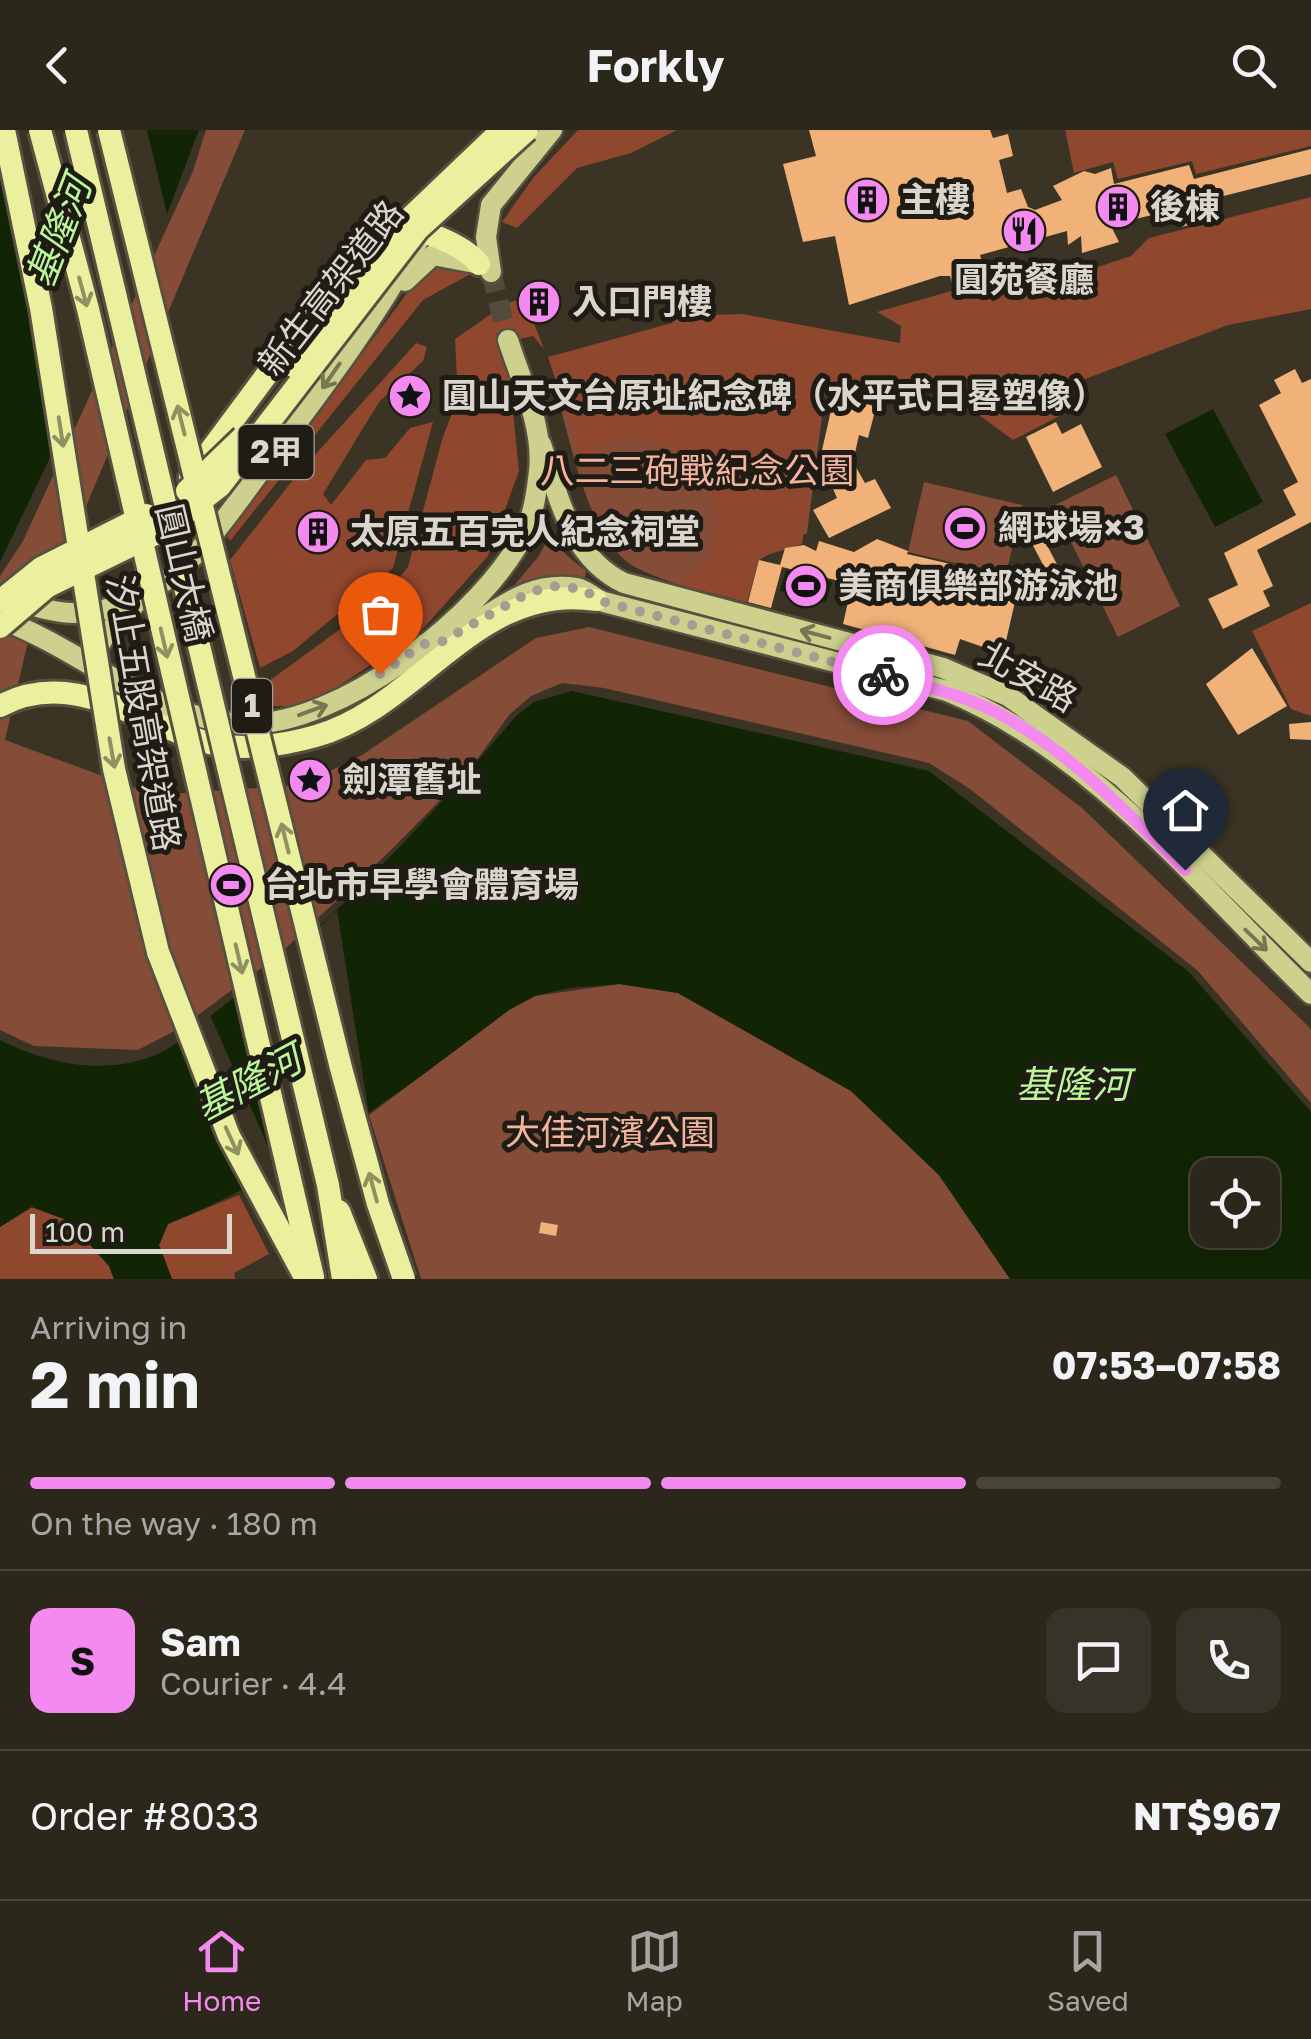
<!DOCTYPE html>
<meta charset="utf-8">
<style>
body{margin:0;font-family:"Golos Text","Noto Sans TC",sans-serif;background:#383328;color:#f1f3f6;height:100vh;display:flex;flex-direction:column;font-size:38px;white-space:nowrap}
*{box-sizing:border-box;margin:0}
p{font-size:32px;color:#a6a5a3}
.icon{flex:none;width:55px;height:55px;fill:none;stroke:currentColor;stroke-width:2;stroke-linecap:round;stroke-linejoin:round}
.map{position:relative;height:1149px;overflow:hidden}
.side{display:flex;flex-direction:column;background:#2c271b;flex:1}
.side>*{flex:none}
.tools{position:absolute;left:1190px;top:1028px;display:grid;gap:20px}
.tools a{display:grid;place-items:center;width:90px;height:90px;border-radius:20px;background:#2c271b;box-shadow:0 10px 40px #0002,0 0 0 2px #48443a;font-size:50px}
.scale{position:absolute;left:30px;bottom:25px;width:202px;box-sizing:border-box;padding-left:10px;border:5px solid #dbd6cd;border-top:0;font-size:28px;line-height:35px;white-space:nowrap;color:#dbd6cd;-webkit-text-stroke:8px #1f1c15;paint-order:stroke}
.pin{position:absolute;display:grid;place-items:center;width:85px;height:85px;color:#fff;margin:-102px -42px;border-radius:50% 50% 50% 0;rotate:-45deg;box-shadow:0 0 10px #0007}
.pin .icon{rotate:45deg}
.courier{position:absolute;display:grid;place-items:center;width:100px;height:100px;margin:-50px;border:8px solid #f489f0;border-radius:50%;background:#fff;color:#222;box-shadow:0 2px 12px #0007}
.head em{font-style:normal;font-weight:700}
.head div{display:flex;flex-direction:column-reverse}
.head{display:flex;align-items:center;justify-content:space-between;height:170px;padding:0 30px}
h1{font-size:65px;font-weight:700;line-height:75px}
.bar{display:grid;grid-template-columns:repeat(4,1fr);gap:15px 10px;align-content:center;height:120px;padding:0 30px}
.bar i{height:12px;border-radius:8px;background:#48443a}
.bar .active{background:#f489f0}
.bar p{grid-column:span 4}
.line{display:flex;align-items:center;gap:25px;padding:0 30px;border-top:2px solid #48443a}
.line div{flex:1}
.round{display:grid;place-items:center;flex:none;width:105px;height:105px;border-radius:20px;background:#383328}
header{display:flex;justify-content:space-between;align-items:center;height:130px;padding:0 30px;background:#2c271b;font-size:45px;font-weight:700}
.tabs{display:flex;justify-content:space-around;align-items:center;height:140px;border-top:2px solid #48443a;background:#2c271b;font-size:28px;color:#a6a5a3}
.tabs a{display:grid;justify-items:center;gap:5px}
.tabs .active{color:#f489f0}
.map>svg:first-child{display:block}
.green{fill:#854c38}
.forest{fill:#8f472e}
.water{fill:#112504;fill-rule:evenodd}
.pier{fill:#3b3424}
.building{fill:#f0b278}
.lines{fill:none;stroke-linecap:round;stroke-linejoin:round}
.major-tunnel{stroke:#534c3d;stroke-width:20;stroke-dasharray:20 10;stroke-linecap:butt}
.major-casing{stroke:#585142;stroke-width:25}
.highway-casing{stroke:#585142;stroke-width:28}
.major{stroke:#cdd18d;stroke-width:20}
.highway{stroke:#ebf09e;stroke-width:22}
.highway-bridge-casing{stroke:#585142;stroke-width:28;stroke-linecap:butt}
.highway-bridge{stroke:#ebf09e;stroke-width:22}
.oneway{stroke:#8f9160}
.oneway2{stroke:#767651}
.done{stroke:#a39d92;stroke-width:10;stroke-dasharray:0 18}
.route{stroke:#f489f0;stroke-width:12}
.labels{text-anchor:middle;stroke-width:10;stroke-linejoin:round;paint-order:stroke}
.shield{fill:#1f1c15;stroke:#a39e96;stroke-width:2.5}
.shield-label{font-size:32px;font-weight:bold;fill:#dbd6cd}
.poi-label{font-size:35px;font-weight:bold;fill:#dbd6cd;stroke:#1f1c15;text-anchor:start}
.street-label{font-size:35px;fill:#dbd6cd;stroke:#1f1c15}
.park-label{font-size:35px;fill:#f3b39d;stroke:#1f1c15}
.water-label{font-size:38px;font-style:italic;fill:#bbf69a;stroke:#1f1c15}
</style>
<header><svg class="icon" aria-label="back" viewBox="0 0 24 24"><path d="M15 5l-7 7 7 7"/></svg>Forkly<svg class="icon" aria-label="search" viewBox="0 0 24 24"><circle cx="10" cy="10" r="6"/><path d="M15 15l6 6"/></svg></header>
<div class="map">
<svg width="1311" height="1149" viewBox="0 0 1311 1149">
<rect width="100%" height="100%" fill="#3b3424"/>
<g class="green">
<path d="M206,0H245L27,516L5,610L154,665L302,655L362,625L536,508L589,497L968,591L1082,678L1307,895L1311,900V973L1198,841L970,659L929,633L604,558L562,553L531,566L509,585L468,642L389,722L275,828L182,897L138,920L34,916L0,900V446L23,411L193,41Z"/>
<path d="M719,229L826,256L807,403L759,430L747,472C711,462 670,455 637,438C589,414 572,315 557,266L603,243Z"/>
<path d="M1116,345L1180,476L1118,507L1053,376Z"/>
<path d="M924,352L1022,375L1006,445L908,422Z"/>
<path d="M552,400L566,425L586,441L584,453L511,459L539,426Z"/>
<path d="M620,854L678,863L851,961L939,1045L1010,1149H421L369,985L509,880L535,866Z"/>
</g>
<g class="forest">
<path d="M578,0H677L631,23L577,38L517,98L502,92L533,48Z"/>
<path d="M1065,0H1311V16L1196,44L1192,31L1118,49L1113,32L1074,43Z"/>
<path d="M1311,67V179L1228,195L1064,257L1073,279L1013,310L947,262L824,255L802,414L758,428L746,472L673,453L700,441C705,430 714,417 716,406C731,336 631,272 582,331L548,227L672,193L675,186L742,184L900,213L901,196L877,182L1044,135L1089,140L1131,126L1149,108Z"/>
<path d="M442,133L476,141L423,170L230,411L227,406L419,147Z"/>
<path d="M524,168L544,219L533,206L499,213L510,252L519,341L488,426L419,503L308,576H274L269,551L380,470L408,437L442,310L458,267L455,209L507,173Z"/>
<path d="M416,213L427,217L423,231L379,272L323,364L331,375L366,330L385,328L410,298L433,292L393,438L293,521L260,538L230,430L296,346Z"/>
<path d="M1311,473V586L1291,579L1252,501Z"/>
<path d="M239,1065L269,1124L234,1143L235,1149H172L159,1115L168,1094Z"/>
<path d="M31,1077L69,1091L109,1136L114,1149H0V1097Z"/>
</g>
<g class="water">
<path d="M0,0H199L167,84L0,432Z"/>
<path d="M1213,279L1263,372L1215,397L1165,304Z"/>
<path d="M786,440L832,452L826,472L780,461Z"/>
<path d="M572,561L929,641L1189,842L1311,982V1149H1010L939,1045L851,961L678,863L619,854L569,858L535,866L509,880C399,963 297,1042 168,1094L159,1115L172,1149H114L109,1136L69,1091L32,1077L0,1097V910C49,935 110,947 162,922C183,911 204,890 223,876C335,793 426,692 516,586L534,572ZM1208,1045H1262V1100H1208Z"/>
</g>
<g class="pier">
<path d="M12,0H147L167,84L67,298Z"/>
<path d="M337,780L369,985L360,991L311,805Z"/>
<path d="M307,808L354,994L282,1039L241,863Z"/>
<path d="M210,885L279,1041L257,1054L187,903Z"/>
</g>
<g class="building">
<path d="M809,0H990L993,8L1008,4L1013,26L999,30L1007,63L1021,59L1028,77L1035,80L1062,70L1053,56L1084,41L1095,44L1111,38L1114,54L1189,35L1194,49L1311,19V44L1192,74L1196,93L1182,97L1177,79L1123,92L1126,98L1110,94L1119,112L1082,123L1081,106L1068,115L1067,101L980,125L981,129L974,132L975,145L952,153L950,146H940L849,175L835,106L803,112L783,34L816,26Z"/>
<path d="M1295,239L1302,253L1311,249V392L1257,420L1273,456L1263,461L1270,476L1223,499L1208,469L1238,455L1224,423L1296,385L1283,360L1298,352L1259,275L1281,263L1274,250Z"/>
<path d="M835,263L876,277L868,308L859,305L853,332L865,353L875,349L891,378L829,408L813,380L837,368L820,329Z"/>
<path d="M1056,292L1062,304L1081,294L1102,337L1053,362L1026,307Z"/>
<path d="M317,385L335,408L319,420L301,397Z"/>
<path d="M1039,400L1061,442L1050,448L1028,406Z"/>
<path d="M877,409L908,421L907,424L1020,450L1003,524L960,509L955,525L843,494L852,454L782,437L771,478L748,472L759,430L780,435L785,418L804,415L816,421L819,411L854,422Z"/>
<path d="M1252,518L1287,576L1238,605L1206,554Z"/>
<path d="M1311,592V610L1290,609L1289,594Z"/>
<path d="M541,1092L558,1095L556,1106L539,1103Z"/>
</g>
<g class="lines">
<path class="major-tunnel" d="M491,142L508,210"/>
<g class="major-casing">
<g id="major">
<path d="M491,142L486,107L491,75L552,0"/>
<path d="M405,151L433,125L475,133"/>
<path d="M541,314C559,367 570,427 624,453L943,538L1008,566L1122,647L1311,832"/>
<path d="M16,470C66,489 98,488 146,463C195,437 228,384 260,342C317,266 374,192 419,109"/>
<path d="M0,489C82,519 151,588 242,594C337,599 486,484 526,400C534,383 537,360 539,341C544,297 521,251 508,210"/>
<path d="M425,514C480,507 510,447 577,458C587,460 594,469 604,472L947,561C1094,622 1200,756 1311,864"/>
<path d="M91,529L106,504L139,470"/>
</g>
</g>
<g class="highway-casing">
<g id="highway">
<path d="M190,348L360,119C369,110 379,99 392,98C417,95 464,115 479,134"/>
<path d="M0,576C71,538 135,590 202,611C237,622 281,616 316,606C419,577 478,451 596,470"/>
<path d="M158,822L229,1006L306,1149"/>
<path d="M290,897L328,1055L343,1149"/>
<path d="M256,903L313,1147"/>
<path d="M339,1081L366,1149"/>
</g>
</g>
<use href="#major" class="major"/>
<use href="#highway" class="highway"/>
<g class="highway-bridge-casing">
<g id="highway-bridge">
<path d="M4,0L41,178L114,639L158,822"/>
<path d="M40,0L88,179L256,903"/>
<path d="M76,0L290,897"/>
<path d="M109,0L341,938L378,1074L404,1149"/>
<path d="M293,236L390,107L502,0"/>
<path d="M187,361L243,307"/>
<path d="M0,471L41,438L146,385"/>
<path d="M0,497L48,456L165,399L220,356L418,99L527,0"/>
</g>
</g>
<use href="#highway-bridge" class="highway-bridge"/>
</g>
<defs><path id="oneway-shaft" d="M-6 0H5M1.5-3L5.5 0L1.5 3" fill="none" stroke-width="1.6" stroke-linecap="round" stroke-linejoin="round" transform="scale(2.5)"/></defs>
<g class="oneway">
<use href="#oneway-shaft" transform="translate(83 162) rotate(75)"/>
<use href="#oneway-shaft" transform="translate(181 290) rotate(-104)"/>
<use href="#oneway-shaft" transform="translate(61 302) rotate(81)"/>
<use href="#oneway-shaft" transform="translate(164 513) rotate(77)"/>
<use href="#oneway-shaft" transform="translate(112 623) rotate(80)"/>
<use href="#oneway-shaft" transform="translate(285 708) rotate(-104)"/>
<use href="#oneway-shaft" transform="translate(239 829) rotate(77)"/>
<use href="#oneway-shaft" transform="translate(232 1011) rotate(65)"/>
<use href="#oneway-shaft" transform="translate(373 1057) rotate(-105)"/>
</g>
<g class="oneway2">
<use href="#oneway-shaft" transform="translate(331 246) rotate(125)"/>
<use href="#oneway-shaft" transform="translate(815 504) rotate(-165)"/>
<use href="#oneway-shaft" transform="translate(313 580) rotate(-20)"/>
<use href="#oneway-shaft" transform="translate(1256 810) rotate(44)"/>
</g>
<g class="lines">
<path class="done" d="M380,544L424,514L441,512L530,462L556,456L582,459L604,472L883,545"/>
<path class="route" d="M883,545C921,555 959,564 994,581C1068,619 1127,683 1185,740"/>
</g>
<defs>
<g id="building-disc" transform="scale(2.25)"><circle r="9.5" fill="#f489f0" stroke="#1f1c15"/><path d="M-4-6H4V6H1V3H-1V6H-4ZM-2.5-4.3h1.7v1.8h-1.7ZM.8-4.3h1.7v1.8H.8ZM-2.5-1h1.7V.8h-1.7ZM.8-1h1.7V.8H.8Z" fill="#111"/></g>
<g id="restaurant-disc" transform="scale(2.25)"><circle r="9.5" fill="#f489f0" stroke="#1f1c15"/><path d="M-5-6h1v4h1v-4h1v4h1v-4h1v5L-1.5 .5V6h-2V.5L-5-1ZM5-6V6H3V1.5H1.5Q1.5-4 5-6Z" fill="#111"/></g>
<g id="sight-disc" transform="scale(2.25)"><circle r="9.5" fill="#f489f0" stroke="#1f1c15"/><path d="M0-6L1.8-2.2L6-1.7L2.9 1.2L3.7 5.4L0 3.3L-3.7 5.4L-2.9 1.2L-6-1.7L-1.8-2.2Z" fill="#111"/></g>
<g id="stadium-disc" transform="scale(2.25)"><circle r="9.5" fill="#f489f0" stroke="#1f1c15"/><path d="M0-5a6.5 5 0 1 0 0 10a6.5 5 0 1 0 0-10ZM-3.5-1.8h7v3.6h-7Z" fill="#111"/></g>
</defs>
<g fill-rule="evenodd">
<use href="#building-disc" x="867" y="70"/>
<use href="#building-disc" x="1118" y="77"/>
<use href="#restaurant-disc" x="1024" y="101"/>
<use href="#building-disc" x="539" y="172"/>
<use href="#sight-disc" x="410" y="266"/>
<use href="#stadium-disc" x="965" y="398"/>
<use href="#building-disc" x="318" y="402"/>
<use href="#stadium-disc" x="806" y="456"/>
<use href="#sight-disc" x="310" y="650"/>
<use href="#stadium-disc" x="231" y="755"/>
</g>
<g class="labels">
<g class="shield">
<rect x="238.5" y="295" width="75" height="54" rx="8"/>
<rect x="232" y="549" width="40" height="54" rx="8"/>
</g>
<g class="shield-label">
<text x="276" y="333">2甲</text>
<text x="252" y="587">1</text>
</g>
<g class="poi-label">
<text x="900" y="82">主樓</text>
<text x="1150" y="89">後棟</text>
<text x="1024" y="162" text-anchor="middle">圓苑餐廳</text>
<text x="572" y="184">入口門樓</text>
<text x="442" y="278">圓山天文台原址紀念碑（水平式日晷塑像）</text>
<text x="998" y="410">網球場×3</text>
<text x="350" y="414">太原五百完人紀念祠堂</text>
<text x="838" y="468">美商俱樂部游泳池</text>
<text x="342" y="662">劍潭舊址</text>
<text x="264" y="767">台北市早學會體育場</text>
</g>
<g class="street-label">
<text transform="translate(331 158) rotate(-52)" y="12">新生高架道路</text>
<text transform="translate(184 443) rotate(77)" y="12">圓山大橋</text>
<text transform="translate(1028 547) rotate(29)" y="12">北安路</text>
<text transform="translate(143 583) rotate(80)" y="12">汐止五股高架道路</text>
</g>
<g class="park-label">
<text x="697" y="353">八二三砲戰紀念公園</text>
<text x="610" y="1015">大佳河濱公園</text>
</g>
<g class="water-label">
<text transform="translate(59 102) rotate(-69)" y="13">基隆河</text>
<text transform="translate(248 953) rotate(-28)" y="13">基隆河</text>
<text x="1073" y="968">基隆河</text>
</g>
</g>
</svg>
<div class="tools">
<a><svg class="icon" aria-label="locate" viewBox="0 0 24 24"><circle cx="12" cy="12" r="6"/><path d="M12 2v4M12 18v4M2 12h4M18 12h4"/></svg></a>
</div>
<div class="scale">100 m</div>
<div class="pin" style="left:380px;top:544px;background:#ea580c"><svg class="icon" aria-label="bag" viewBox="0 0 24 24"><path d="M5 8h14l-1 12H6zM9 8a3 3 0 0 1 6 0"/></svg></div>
<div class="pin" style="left:1185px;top:740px;background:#1f2937"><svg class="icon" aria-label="home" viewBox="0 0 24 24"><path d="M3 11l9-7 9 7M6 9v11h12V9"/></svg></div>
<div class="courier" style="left:883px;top:545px"><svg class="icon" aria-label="bike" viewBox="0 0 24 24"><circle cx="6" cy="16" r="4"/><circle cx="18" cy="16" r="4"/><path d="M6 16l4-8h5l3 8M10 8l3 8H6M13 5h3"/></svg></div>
</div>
<section class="side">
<div class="head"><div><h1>2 min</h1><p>Arriving in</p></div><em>07:53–07:58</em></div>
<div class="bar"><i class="active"></i><i class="active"></i><i class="active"></i><i></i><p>On the way · 180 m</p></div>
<div class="line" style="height:180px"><b class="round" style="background:#f489f0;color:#111">S</b><div><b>Sam</b><p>Courier · 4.4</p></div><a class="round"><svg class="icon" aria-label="chat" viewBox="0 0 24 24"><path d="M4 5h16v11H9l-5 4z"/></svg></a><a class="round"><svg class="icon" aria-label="phone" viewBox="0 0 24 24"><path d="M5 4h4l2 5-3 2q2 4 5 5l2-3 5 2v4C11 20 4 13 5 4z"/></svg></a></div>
<div class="line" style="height:130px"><div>Order #8033</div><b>NT$967</b></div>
</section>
<nav class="tabs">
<a class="active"><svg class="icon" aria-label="home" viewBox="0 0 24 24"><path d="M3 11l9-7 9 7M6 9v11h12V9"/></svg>Home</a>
<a><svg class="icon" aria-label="map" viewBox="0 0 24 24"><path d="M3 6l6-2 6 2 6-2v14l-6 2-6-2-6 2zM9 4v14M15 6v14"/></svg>Map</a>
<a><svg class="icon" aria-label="saved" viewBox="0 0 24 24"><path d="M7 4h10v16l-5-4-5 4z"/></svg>Saved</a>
</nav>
